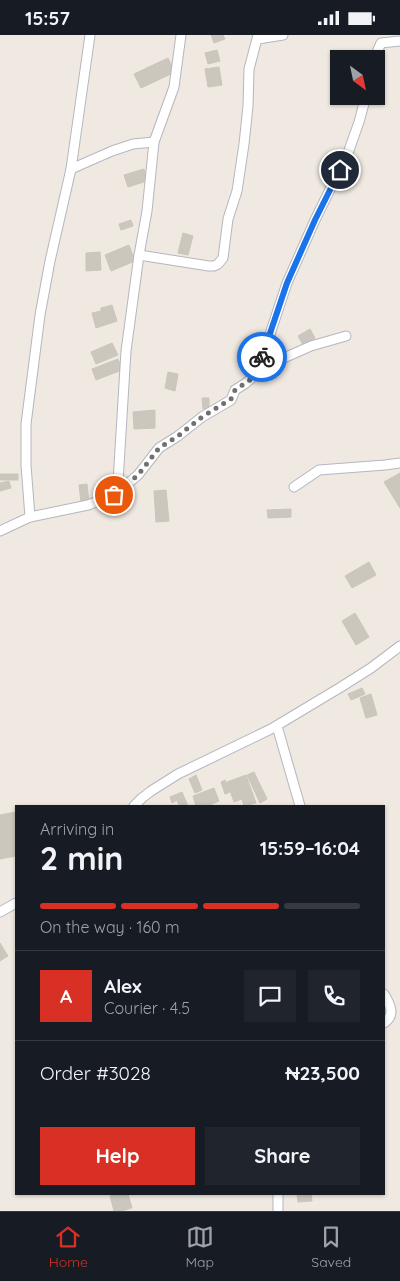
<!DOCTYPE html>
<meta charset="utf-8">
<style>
body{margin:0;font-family:Quicksand,sans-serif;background:#20242c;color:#f1f3f6;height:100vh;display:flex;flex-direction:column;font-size:19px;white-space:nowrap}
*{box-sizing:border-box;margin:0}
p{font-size:16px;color:#9ea1a6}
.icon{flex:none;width:28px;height:28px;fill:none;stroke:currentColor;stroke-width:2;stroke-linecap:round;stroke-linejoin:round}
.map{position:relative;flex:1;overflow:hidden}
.side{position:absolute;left:15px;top:770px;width:370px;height:390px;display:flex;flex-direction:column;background:#171b24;border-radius:0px;box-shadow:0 1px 4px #0004}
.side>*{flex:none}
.needle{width:32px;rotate:147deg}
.fabs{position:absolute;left:330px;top:15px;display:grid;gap:10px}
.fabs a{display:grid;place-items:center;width:55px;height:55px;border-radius:0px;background:#171b24;box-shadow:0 1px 4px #0004;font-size:25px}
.pin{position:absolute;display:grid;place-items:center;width:42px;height:42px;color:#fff;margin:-21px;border:2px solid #fff;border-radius:50%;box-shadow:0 1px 5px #0007}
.courier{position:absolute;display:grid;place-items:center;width:50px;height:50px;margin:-25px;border:4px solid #1a73e8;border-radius:50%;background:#fff;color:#222;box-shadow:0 1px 6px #0007}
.headline em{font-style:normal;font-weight:700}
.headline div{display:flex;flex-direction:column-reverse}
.headline{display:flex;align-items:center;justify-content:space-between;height:85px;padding:0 25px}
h1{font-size:32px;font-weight:700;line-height:38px}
.bar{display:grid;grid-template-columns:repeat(4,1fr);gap:8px 5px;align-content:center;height:60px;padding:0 25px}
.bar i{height:6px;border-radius:4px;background:#363941}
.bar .active{background:#d93025}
.bar p{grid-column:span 4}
.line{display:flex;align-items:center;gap:12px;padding:0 25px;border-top:1px solid #363941}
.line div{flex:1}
.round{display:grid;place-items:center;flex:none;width:52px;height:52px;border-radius:0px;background:#20242c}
.cta{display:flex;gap:10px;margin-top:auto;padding:10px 25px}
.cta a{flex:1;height:58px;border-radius:0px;background:#d93025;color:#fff;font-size:20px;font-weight:700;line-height:58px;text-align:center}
.cta a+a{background:#20242c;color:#f1f3f6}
.status{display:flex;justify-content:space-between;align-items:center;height:35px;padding:0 25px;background:#171b24;direction:ltr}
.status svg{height:14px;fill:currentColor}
.tabs{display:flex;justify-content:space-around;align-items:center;height:70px;border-top:1px solid #363941;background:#171b24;font-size:14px;color:#9ea1a6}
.tabs a{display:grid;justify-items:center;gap:2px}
.tabs .active{color:#d93025}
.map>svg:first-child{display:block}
.building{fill:#cbc7bf;stroke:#cbc5ba}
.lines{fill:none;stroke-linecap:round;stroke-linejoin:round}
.minor-casing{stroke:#b4b7c1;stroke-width:11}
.minor{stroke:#fff;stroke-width:9}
.done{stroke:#726f6d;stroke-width:5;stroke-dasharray:0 9}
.route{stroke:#1a73e8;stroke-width:6}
</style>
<div class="status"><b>15:57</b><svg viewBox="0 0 49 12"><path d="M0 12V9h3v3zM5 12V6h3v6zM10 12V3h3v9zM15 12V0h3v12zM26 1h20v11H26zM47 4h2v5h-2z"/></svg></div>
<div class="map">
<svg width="400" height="1176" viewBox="0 0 400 1176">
<rect width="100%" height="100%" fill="#efe9e1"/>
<g class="building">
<path d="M211,0H223L225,4L214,8Z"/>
<path d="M217,15L220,26L208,29L205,18Z"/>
<path d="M168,23L175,37L141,53L134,39Z"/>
<path d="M219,32L222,50L208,52L205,34Z"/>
<path d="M144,134L147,146L128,152L124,140Z"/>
<path d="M131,185L133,191L121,195L119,189Z"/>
<path d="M183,198L193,201L188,220L178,218Z"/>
<path d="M129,210L135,226L111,236L105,220Z"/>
<path d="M100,217L101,235L86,236V218Z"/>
<path d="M112,270L117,286L96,293L92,278L101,276V273Z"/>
<path d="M310,294L315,303L303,310L298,301Z"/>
<path d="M112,308L118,320L96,329L91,317Z"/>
<path d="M118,324L122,335L96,345L92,334Z"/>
<path d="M168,337L178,339L175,356L165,353Z"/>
<path d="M202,363H209V373L203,374Z"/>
<path d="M155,375V393L134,394L133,377Z"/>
<path d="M400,438V473L384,447Z"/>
<rect x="0" y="439" width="18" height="6"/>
<path d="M9,446L11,453L0,456V448Z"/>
<path d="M87,449L89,467L81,468L79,450Z"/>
<path d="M166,455L169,486L156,487L154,456Z"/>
<path d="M291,474V482L268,483L267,475Z"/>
<path d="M369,527L376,540L352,553L345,541Z"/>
<path d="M355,578L369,602L356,610L342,586Z"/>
<path d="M362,653L365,659L351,665L348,659Z"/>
<path d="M371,659L377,680L366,683L360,663Z"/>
<path d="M254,737L267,764L260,768L247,740Z"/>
<path d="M196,740L202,755L195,758L189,744Z"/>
<path d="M246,740L256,768L244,771L242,764L234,767L227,747Z"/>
<path d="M225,745L230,757L225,759L221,747Z"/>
<path d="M214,753L219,766L208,771H196L193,761Z"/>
<path d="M182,757L188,771H179L177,765L172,768L170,762Z"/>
<path d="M16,777V821L0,824V780Z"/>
<path d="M0,908L8,921L0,926Z"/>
<path d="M118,1159H128L132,1173L121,1176H114L110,1161Z"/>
<path d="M297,1159H311L312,1166L298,1167Z"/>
</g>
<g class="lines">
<g class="minor-casing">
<g id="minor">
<path d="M258,4L283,0"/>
<path d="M374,24L381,8L400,6"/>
<path d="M71,134L112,116L133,109L154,107"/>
<path d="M139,220L209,231H214L218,229L223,223L228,184L237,156L244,109L248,71L249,34L258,0"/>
<path d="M259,334L311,311L346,301"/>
<path d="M294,452L319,435L385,430L400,428"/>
<path d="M115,458L118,447L126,316L139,220L147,176L154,107L174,52L181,0"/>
<path d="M30,482L26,430V389L40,280L50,226L71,134L90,0"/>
<path d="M0,496L30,482L88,470L114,460L138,440L159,413L178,401L202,382L231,365L235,355L246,348L255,340L259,334L272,293L287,248L315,185L348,118L359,87L366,61"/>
<path d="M277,691L300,771"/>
<path d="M134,771L142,763L151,756L178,739L271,694L341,652L371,633L400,611"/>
<path d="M0,877L16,868"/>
<path d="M384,959C390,969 396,980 384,988"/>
<path d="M278,1176V1159"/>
</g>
</g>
<use href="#minor" class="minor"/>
</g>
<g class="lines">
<path class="done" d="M114,460L138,440L159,413L178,401L202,382L231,364L235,355L253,343L258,337L262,322"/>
<path class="route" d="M262,322L287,248L315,185L340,135"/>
</g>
</svg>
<div class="fabs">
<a><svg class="needle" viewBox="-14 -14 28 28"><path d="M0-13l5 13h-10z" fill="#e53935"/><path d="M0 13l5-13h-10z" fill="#9ea1a6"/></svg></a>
</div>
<div class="pin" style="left:114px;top:460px;background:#ea580c"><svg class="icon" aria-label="bag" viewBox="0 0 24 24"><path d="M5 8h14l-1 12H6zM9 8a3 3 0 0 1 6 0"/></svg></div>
<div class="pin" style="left:340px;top:135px;background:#1f2937"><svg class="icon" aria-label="home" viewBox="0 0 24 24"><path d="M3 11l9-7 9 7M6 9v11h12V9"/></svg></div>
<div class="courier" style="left:262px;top:322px"><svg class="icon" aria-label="bike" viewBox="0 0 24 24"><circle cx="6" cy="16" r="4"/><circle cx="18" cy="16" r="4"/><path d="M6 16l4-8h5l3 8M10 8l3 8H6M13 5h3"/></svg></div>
<section class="side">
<div class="headline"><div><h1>2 min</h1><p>Arriving in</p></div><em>15:59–16:04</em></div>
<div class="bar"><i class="active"></i><i class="active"></i><i class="active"></i><i></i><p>On the way · 160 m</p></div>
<div class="line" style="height:90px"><b class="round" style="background:#d93025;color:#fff">A</b><div><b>Alex</b><p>Courier · 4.5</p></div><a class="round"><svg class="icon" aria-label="chat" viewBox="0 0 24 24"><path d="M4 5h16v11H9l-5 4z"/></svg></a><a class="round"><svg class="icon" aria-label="phone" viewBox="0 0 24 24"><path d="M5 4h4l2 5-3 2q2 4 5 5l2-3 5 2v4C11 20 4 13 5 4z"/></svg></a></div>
<div class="line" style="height:65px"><div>Order #3028</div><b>₦23,500</b></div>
<div class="cta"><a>Help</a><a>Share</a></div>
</section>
</div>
<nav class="tabs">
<a class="active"><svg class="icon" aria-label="home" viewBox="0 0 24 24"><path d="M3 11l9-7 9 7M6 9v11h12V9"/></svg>Home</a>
<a><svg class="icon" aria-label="map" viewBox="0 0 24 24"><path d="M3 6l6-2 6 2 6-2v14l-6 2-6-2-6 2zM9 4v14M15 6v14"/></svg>Map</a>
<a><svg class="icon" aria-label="saved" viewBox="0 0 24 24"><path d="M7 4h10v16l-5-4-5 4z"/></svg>Saved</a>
</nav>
